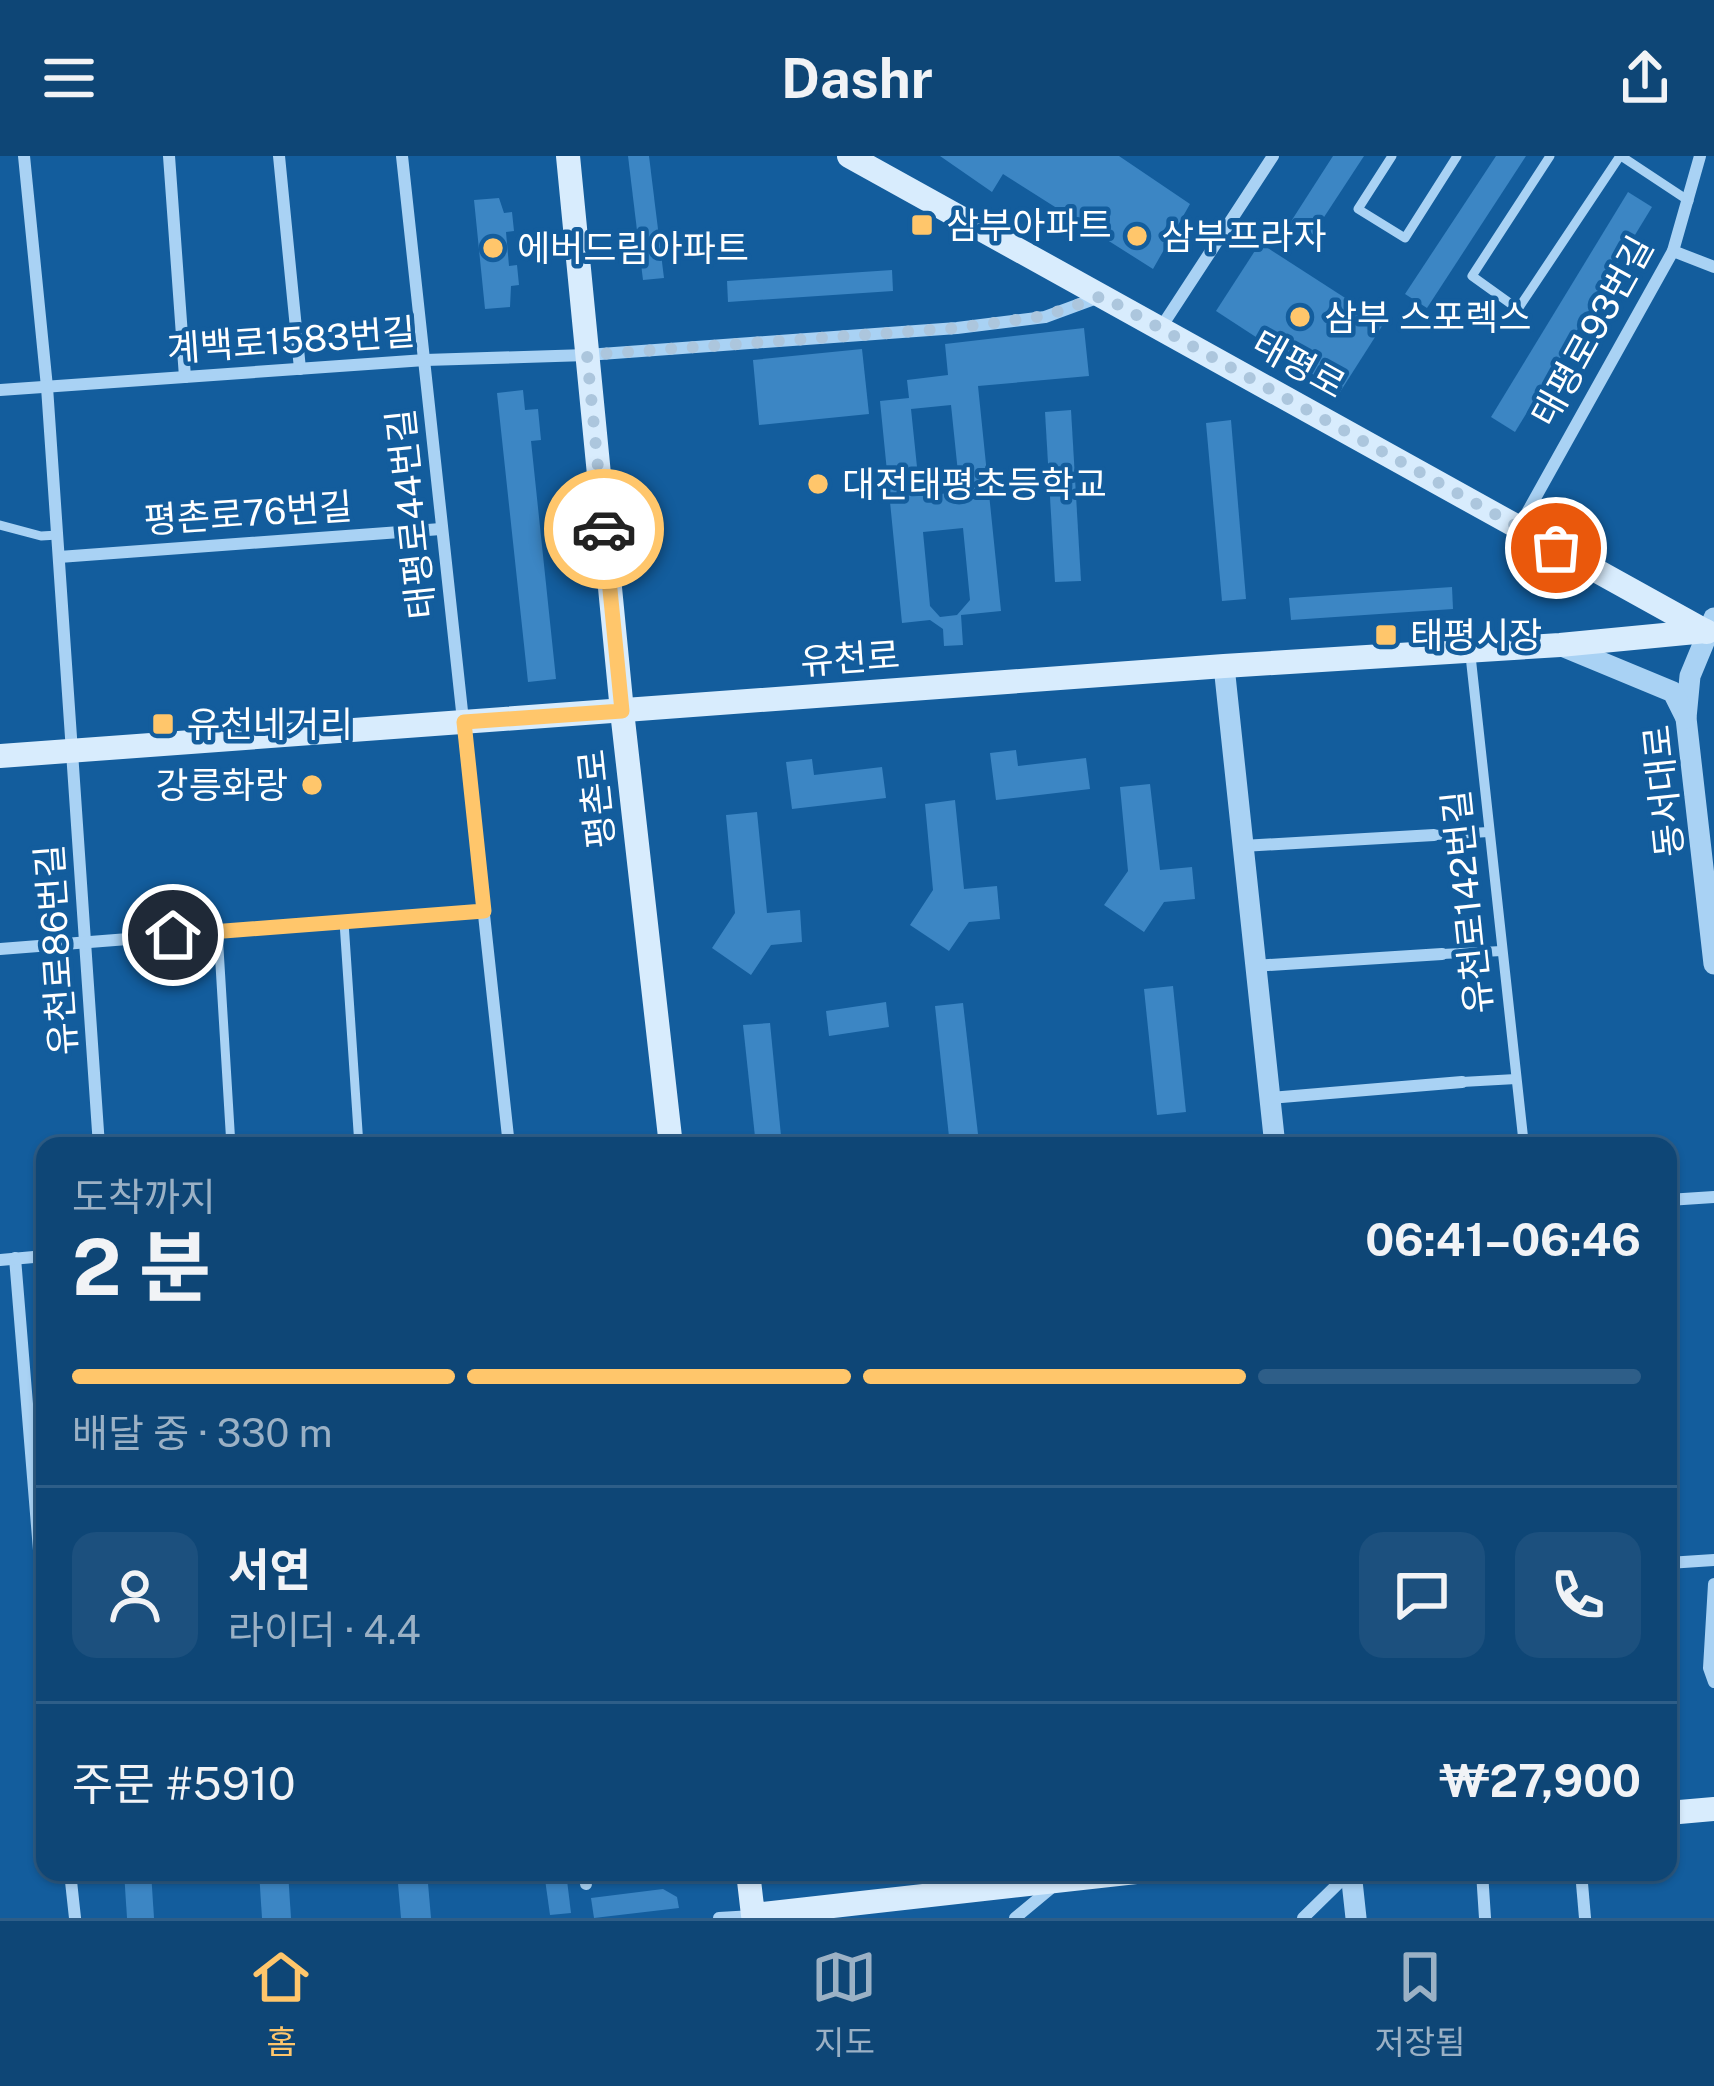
<!DOCTYPE html>
<html lang="ko">
<meta charset="utf-8">
<style>
body{margin:0;font-family:"Public Sans","Noto Sans KR",sans-serif;background:#1c507e;color:#f1f3f6;height:100vh;display:flex;flex-direction:column;font-size:45px;white-space:nowrap}
*{box-sizing:border-box;margin:0}
p{font-size:39px;color:#9bb1c5}
.icon{flex:none;width:66px;height:66px;fill:none;stroke:currentColor;stroke-width:2;stroke-linecap:round;stroke-linejoin:round}
.map{position:relative;flex:1;overflow:hidden}
.panel{position:absolute;left:36px;top:981px;width:1641px;height:744px;display:flex;flex-direction:column;background:#0e4676;border-radius:24px;box-shadow:0 3px 9px #0004,0 0 0 3px #2e5e88}
.panel>*{flex:none}
.pin{position:absolute;display:grid;place-items:center;width:102px;height:102px;color:#fff;margin:-51px;border:6px solid #fff;border-radius:50%;box-shadow:0 3px 12px #0007}
.courier{position:absolute;display:grid;place-items:center;width:120px;height:120px;margin:-60px;border:9px solid #ffc66b;border-radius:50%;background:#fff;color:#222;box-shadow:0 3px 15px #0007}
.headline em{font-style:normal;font-weight:700}
.headline div{display:flex;flex-direction:column-reverse}
.headline{display:flex;align-items:center;justify-content:space-between;height:204px;padding:0 36px}
h1{font-size:78px;font-weight:700;line-height:90px}
.bar{display:grid;grid-template-columns:repeat(4,1fr);gap:18px 12px;align-content:center;height:144px;padding:0 36px}
.bar i{height:15px;border-radius:9px;background:#2e5e88}
.bar .selected{background:#ffc66b}
.bar p{grid-column:span 4}
.line{display:flex;align-items:center;gap:30px;padding:0 36px;border-top:3px solid #2e5e88}
.line div{flex:1}
.round{display:grid;place-items:center;flex:none;width:126px;height:126px;border-radius:24px;background:#1c507e}
header{display:flex;justify-content:space-between;align-items:center;height:156px;padding:0 36px;background:#0e4676;font-size:54px;font-weight:700}
.tabs{display:flex;justify-content:space-around;align-items:center;height:168px;border-top:3px solid #2e5e88;background:#0e4676;font-size:33px;color:#9bb1c5}
.tabs a{display:grid;justify-items:center;gap:6px}
.tabs .selected{color:#ffc66b}
.map>svg:first-child{display:block}
.building{fill:#3c86c4;fill-rule:evenodd}
.lines{fill:none;stroke-linecap:round;stroke-linejoin:round}
.service{stroke:#a9d2f4;stroke-width:9}
.pedestrian{stroke:#a9d2f4;stroke-width:10}
.minor{stroke:#a9d2f4;stroke-width:12}
.tertiary{stroke:#a9d2f4;stroke-width:21}
.secondary{stroke:#d8ecfd;stroke-width:24}
.done{stroke:#acc6dd;stroke-width:12;stroke-dasharray:0 21.6}
.route{stroke:#ffc66b;stroke-width:15}
.poi-dot{fill:#ffc66b;stroke:#135d9d;stroke-width:4.5}
.labels{text-anchor:middle;stroke-width:9;stroke-linejoin:round;paint-order:stroke}
.poi-label{font-size:36px;fill:#fff;stroke:#135d9d;text-anchor:start}
.street-label{font-size:36px;fill:#fff;stroke:#135d9d}
</style>
<header><svg class="icon" aria-label="menu" viewBox="0 0 24 24"><path d="M4 6h16M4 12h16M4 18h16"/></svg>Dashr<svg class="icon" aria-label="share" viewBox="0 0 24 24"><path d="M12 15V3M7 8l5-5 5 5M5 13v7h14v-7"/></svg></header>
<div class="map">
<svg width="1714" height="1762" viewBox="0 0 1714 1762">
<rect width="100%" height="100%" fill="#135d9d"/>
<g class="building">
<path d="M628,0H649L664,122L643,124Z"/>
<path d="M940,0H1119L1190,48L1153,113L1003,18L992,36Z"/>
<path d="M1333,0H1364L1311,81L1290,67Z"/>
<path d="M1496,0H1526L1427,152L1405,138Z"/>
<path d="M1628,36L1652,51L1515,276L1491,261Z"/>
<path d="M499,42L504,57L512,56L514,75L506,76L509,110L517,109L519,129L511,130L510,151L485,153L474,44Z"/>
<path d="M1260,87L1384,167L1340,236L1216,155Z"/>
<path d="M892,114L893,135L728,146L727,125Z"/>
<path d="M1084,172L1089,220L978,230L1001,455L961,459L963,489L944,490L943,473L930,464L902,467L880,245L909,242L907,224L948,219L945,188ZM951,249L960,336L920,340L911,253ZM963,372L970,444L957,459L940,461L930,450L923,376Z"/>
<path d="M862,193L869,258L759,269L753,204Z"/>
<path d="M523,234L525,254L538,253L541,284L531,285L556,523L528,526L497,237Z"/>
<path d="M1071,254L1081,425L1055,426L1045,256Z"/>
<path d="M1231,264L1246,443L1222,445L1206,267Z"/>
<path d="M1452,431L1453,453L1291,464L1289,442Z"/>
<path d="M1016,594L1018,610L1086,602L1090,633L996,644L990,597Z"/>
<path d="M812,603L814,619L882,611L886,642L792,653L786,606Z"/>
<path d="M1150,628L1160,714L1192,711L1195,743L1164,746L1144,776L1104,749L1128,715L1120,631Z"/>
<path d="M955,644L964,733L997,730L1000,763L969,766L949,795L910,769L933,734L925,648Z"/>
<path d="M757,656L767,757L800,754L802,786L771,789L751,819L712,792L735,757L726,659Z"/>
<path d="M1173,830L1186,956L1157,959L1144,833Z"/>
<path d="M886,846L889,871L829,880L826,855Z"/>
<path d="M963,847L979,987L950,990L935,850Z"/>
<path d="M770,867L782,990H756L743,869Z"/>
<path d="M124,1716H151L154,1762H127Z"/>
<path d="M259,1716H288L291,1762H262Z"/>
<path d="M397,1716H427L431,1762H401Z"/>
<path d="M544,1716H566L571,1757L550,1759Z"/>
<path d="M663,1733L677,1741L679,1752L594,1762L591,1742Z"/>
</g>
<g class="lines">
<g class="service">
<path d="M1392,0L1358,53L1405,82L1457,0"/>
<path d="M1550,0L1472,120L1518,153L1620,0"/>
<path d="M1621,0L1689,45"/>
<path d="M0,369L41,380L58,379"/>
<path d="M344,766L359,990"/>
<path d="M218,776L231,990"/>
</g>
<g class="pedestrian">
<path d="M1470,495L1524,990"/>
<path d="M1434,679L1489,676"/>
<path d="M1442,798L1502,795"/>
<path d="M1462,926L1516,923"/>
</g>
<g class="minor">
<path d="M24,0L47,231L99,990"/>
<path d="M169,0L185,221"/>
<path d="M279,0L300,213"/>
<path d="M402,0L509,990"/>
<path d="M1673,95L1714,111"/>
<path d="M1160,173L1273,0"/>
<path d="M0,234L425,204L587,199L957,172L1045,161L1102,140"/>
<path d="M1519,371L1673,95L1700,0"/>
<path d="M59,401L441,373"/>
<path d="M1242,690L1434,679"/>
<path d="M0,793L484,755"/>
<path d="M1254,810L1442,798"/>
<path d="M1269,942L1462,926"/>
<path d="M1668,1044L1714,1041"/>
<path d="M15,1102L45,1467"/>
<path d="M0,1104L45,1100"/>
<path d="M1668,1407L1714,1404"/>
<path d="M1714,1428L1709,1512L1714,1526"/>
<path d="M70,1716L75,1762"/>
<path d="M585,1716L586,1728"/>
<path d="M1482,1716L1485,1762"/>
<path d="M1581,1716L1585,1762"/>
<path d="M719,1762L753,1760"/>
<path d="M1015,1762L1056,1728"/>
<path d="M1303,1762L1349,1717"/>
</g>
<g class="tertiary">
<path d="M1714,462L1690,520L1686,562L1714,808"/>
<path d="M1562,490L1673,536L1686,562"/>
<path d="M1224,510L1275,990"/>
<path d="M1351,1716L1356,1762"/>
</g>
<g class="secondary">
<path d="M568,0L622,555L671,990"/>
<path d="M849,0L1707,476"/>
<path d="M0,600L1224,510L1560,489L1706,475"/>
<path d="M1668,1657L1714,1653"/>
<path d="M748,1716L753,1759L1136,1716"/>
</g>
</g>
<g class="lines">
<path class="done" d="M604,373L587,199L957,172L1045,160L1102,140L1556,392"/>
<path class="route" d="M173,779L484,755L464,566L622,555L604,373"/>
</g>
<g class="poi-dot">
<rect x="910" y="57" width="24" height="24" rx="6"/>
<circle cx="1137" cy="80" r="12"/>
<circle cx="493" cy="92" r="12"/>
<circle cx="1300" cy="161" r="12"/>
<circle cx="818" cy="328" r="12"/>
<rect x="1374" y="467" width="24" height="24" rx="6"/>
<rect x="151" y="556" width="24" height="24" rx="6"/>
<circle cx="312" cy="629" r="12"/>
</g>
<g class="labels">
<g class="poi-label">
<text x="946" y="82">삼부아파트</text>
<text x="1161" y="93">삼부프라자</text>
<text x="517" y="105">에버드림아파트</text>
<text x="1324" y="174">삼부 스포렉스</text>
<text x="842" y="341">대전태평초등학교</text>
<text x="1410" y="492">태평시장</text>
<text x="187" y="581">유천네거리</text>
<text x="288" y="642" text-anchor="end">강릉화랑</text>
</g>
<g class="street-label">
<text transform="translate(1592 175) rotate(-61)" y="13">태평로93번길</text>
<text transform="translate(291 184) rotate(-4)" y="13">계백로1583번길</text>
<text transform="translate(1299 208) rotate(29)" y="13">태평로</text>
<text transform="translate(248 357) rotate(-4)" y="13">평촌로76번길</text>
<text transform="translate(411 358) rotate(-96)" y="13">태평로44번길</text>
<text transform="translate(850 502) rotate(-4)" y="13">유천로</text>
<text transform="translate(1663 635) rotate(-96)" y="13">동서대로</text>
<text transform="translate(596 643) rotate(-96)" y="13">평촌로</text>
<text transform="translate(1467 746) rotate(-96)" y="13">유천로142번길</text>
<text transform="translate(56 794) rotate(-94)" y="13">유천로86번길</text>
</g>
</g>
</svg>
<div class="pin" style="left:1556px;top:392px;background:#ea580c"><svg class="icon" aria-label="bag" viewBox="0 0 24 24"><path d="M5 8h14l-1 12H6zM9 8a3 3 0 0 1 6 0"/></svg></div>
<div class="pin" style="left:173px;top:779px;background:#1f2937"><svg class="icon" aria-label="home" viewBox="0 0 24 24"><path d="M3 11l9-7 9 7M6 9v11h12V9"/></svg></div>
<div class="courier" style="left:604px;top:373px"><svg class="icon" aria-label="car" viewBox="0 0 24 24"><path d="M5 17H2v-5l4-1 3-4h7l3 4 3 1v5h-3M9 17h6M6 11h13"/><circle cx="7" cy="17" r="2"/><circle cx="17" cy="17" r="2"/></svg></div>
<section class="panel">
<div class="headline"><div><h1>2 분</h1><p>도착까지</p></div><em>06:41–06:46</em></div>
<div class="bar"><i class="selected"></i><i class="selected"></i><i class="selected"></i><i></i><p>배달 중 · 330 m</p></div>
<div class="line" style="height:216px"><a class="round"><svg class="icon" aria-label="person" viewBox="0 0 24 24"><circle cx="12" cy="8" r="4"/><path d="M4 21q1-7 8-7t8 7"/></svg></a><div><b>서연</b><p>라이더 · 4.4</p></div><a class="round"><svg class="icon" aria-label="chat" viewBox="0 0 24 24"><path d="M4 5h16v11H9l-5 4z"/></svg></a><a class="round"><svg class="icon" aria-label="phone" viewBox="0 0 24 24"><path d="M5 4h4l2 5-3 2q2 4 5 5l2-3 5 2v4C11 20 4 13 5 4z"/></svg></a></div>
<div class="line" style="height:156px"><div>주문 #5910</div><b>₩27,900</b></div>
</section>
</div>
<nav class="tabs">
<a class="selected"><svg class="icon" aria-label="home" viewBox="0 0 24 24"><path d="M3 11l9-7 9 7M6 9v11h12V9"/></svg>홈</a>
<a><svg class="icon" aria-label="map" viewBox="0 0 24 24"><path d="M3 6l6-2 6 2 6-2v14l-6 2-6-2-6 2zM9 4v14M15 6v14"/></svg>지도</a>
<a><svg class="icon" aria-label="saved" viewBox="0 0 24 24"><path d="M7 4h10v16l-5-4-5 4z"/></svg>저장됨</a>
</nav>
